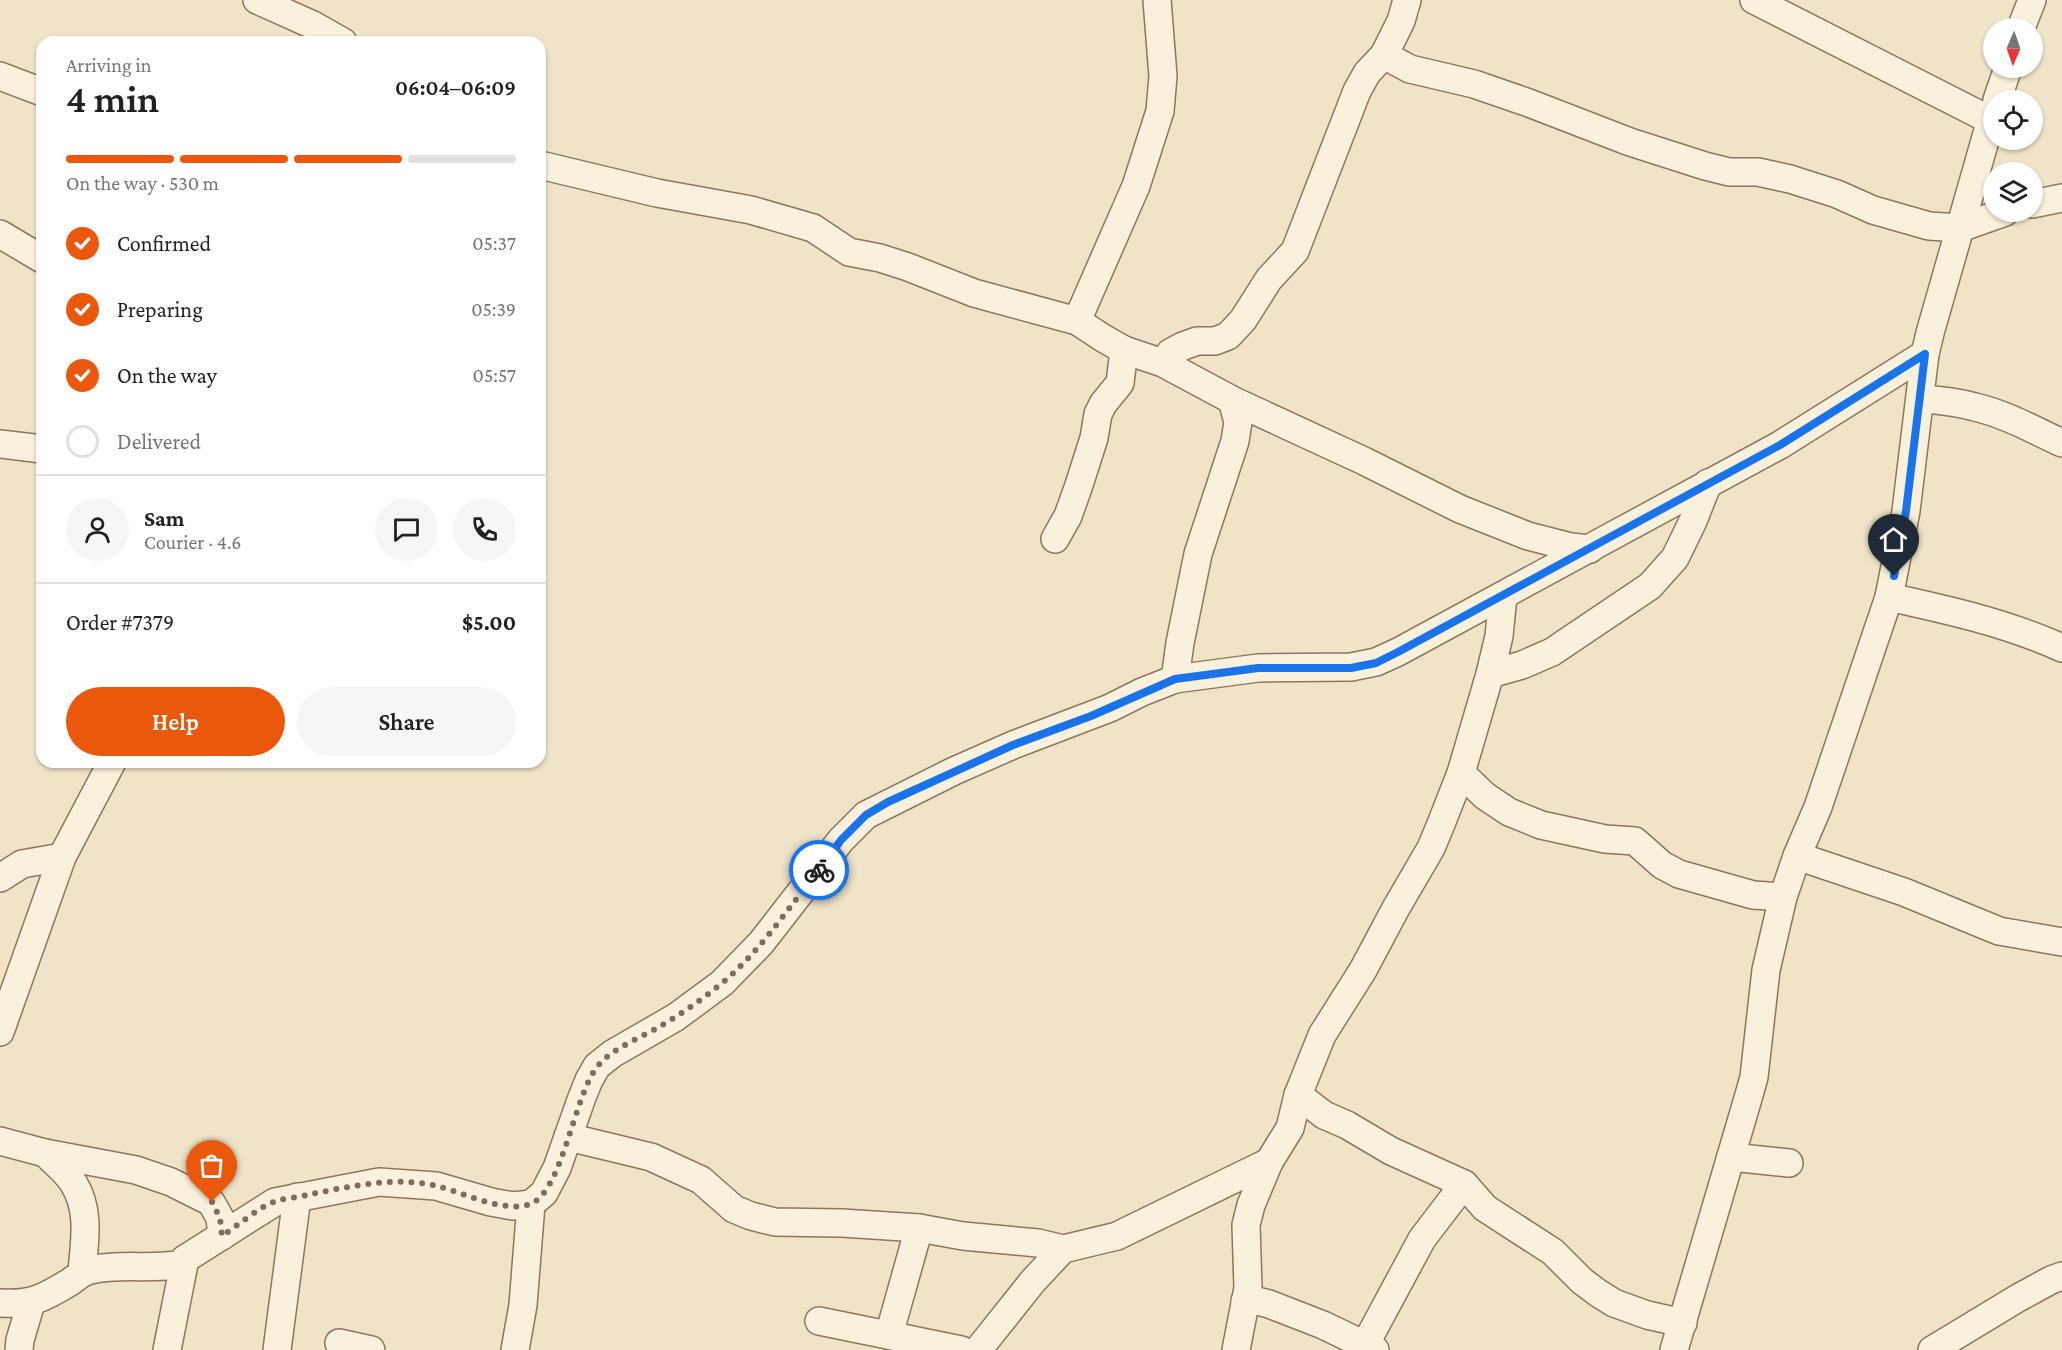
<!DOCTYPE html>
<meta charset="utf-8">
<style>
body{margin:0;font-family:"Crimson Pro",serif;background:#f6f6f6;color:#202124;height:100vh;display:flex;flex-direction:column;font-size:22px;white-space:nowrap}
*{box-sizing:border-box;margin:0}
p{font-size:20px;color:#757577}
.icon{flex:none;width:33px;height:33px;fill:none;stroke:currentColor;stroke-width:2;stroke-linecap:round;stroke-linejoin:round}
.map{position:relative;flex:1;overflow:hidden}
.side{position:absolute;left:36px;top:36px;width:510px;height:732px;display:flex;flex-direction:column;background:#fff;border-radius:18px;box-shadow:0 2px 4px #0004}
.side>*{flex:none}
.needle{width:39px;rotate:182deg}
.fabs{position:absolute;left:1983px;top:18px;display:grid;gap:12px}
.fabs a{display:grid;place-items:center;width:60px;height:60px;border-radius:50%;background:#fff;box-shadow:0 2px 4px #0004;font-size:30px}
.pin{position:absolute;display:grid;place-items:center;width:51px;height:51px;color:#fff;margin:-62px -26px;border-radius:50% 50% 50% 0;rotate:-45deg;box-shadow:0 0 6px #0007}
.pin .icon{rotate:45deg}
.courier{position:absolute;display:grid;place-items:center;width:60px;height:60px;margin:-30px;border:4px solid #1a73e8;border-radius:50%;background:#fff;color:#222;box-shadow:0 2px 8px #0007}
.head em{font-style:normal;font-weight:600}
.head div{display:flex;flex-direction:column-reverse}
.head{display:flex;align-items:center;justify-content:space-between;height:102px;padding:0 30px}
h1{font-size:39px;font-weight:600;line-height:45px}
.bar{display:grid;grid-template-columns:repeat(4,1fr);gap:9px 6px;align-content:center;height:72px;padding:0 30px}
.bar i{height:8px;border-radius:4px;background:#e0e0e0}
.bar .active{background:#ea580c}
.bar p{grid-column:span 4}
.line{display:flex;align-items:center;gap:15px;padding:0 30px;border-top:2px solid #e0e0e0}
.line div{flex:1}
.round{display:grid;place-items:center;flex:none;width:63px;height:63px;border-radius:32px;background:#f6f6f6}
ol{padding:0 30px;list-style:none}
li{display:flex;align-items:center;gap:18px;height:66px}
li p{margin-inline-start:auto}
li .icon{padding:6px;border-radius:50%;background:#ea580c;color:#fff;stroke-width:4}
li:last-child{color:#757577}
li i{width:33px;height:33px;border:3px solid #e0e0e0;border-radius:50%}
.primary-button{display:flex;gap:12px;margin-top:auto;padding:12px 30px}
.primary-button a{flex:1;height:69px;border-radius:36px;background:#ea580c;color:#fff;font-size:24px;font-weight:600;line-height:69px;text-align:center}
.primary-button a+a{background:#f6f6f6;color:#202124}
.map>svg:first-child{display:block}
.lines{fill:none;stroke-linecap:round;stroke-linejoin:round}
.minor-casing{stroke:#8d765c;stroke-width:30}
.minor{stroke:#faf1dc;stroke-width:27}
.done{stroke:#7c6e5b;stroke-width:6;stroke-dasharray:0 10.8}
.route{stroke:#1a73e8;stroke-width:8}
</style>
<div class="map">
<svg width="2062" height="1350" viewBox="0 0 2062 1350">
<rect width="100%" height="100%" fill="#f0e4c8"/>
<g class="lines">
<g class="minor-casing">
<g id="minor">
<path d="M257,0L313,25L343,42"/>
<path d="M1754,0L1990,120"/>
<path d="M2021,28L2032,0"/>
<path d="M1384,55L1410,69L1474,84L1529,103L1630,142L1705,166L1729,172H1758L1790,179L1837,194L1873,210L1929,226L1960,228L2005,212"/>
<path d="M0,76L42,92"/>
<path d="M1997,100L2008,68"/>
<path d="M540,165L657,193L751,210L813,228L849,252L880,258L908,267L974,293L1077,321L1103,338L1124,350L1163,363L1232,400L1364,461L1460,509L1528,536L1571,547L1590,549"/>
<path d="M2032,204L2062,198"/>
<path d="M0,234L42,259"/>
<path d="M1077,321L1136,186L1160,111L1163,76L1157,0"/>
<path d="M1163,363L1170,353L1183,346L1197,341H1215L1228,336L1243,320L1269,279L1295,251L1357,91L1367,73L1384,55L1401,21L1407,0"/>
<path d="M1920,399C1938,400 1957,402 1975,407C2005,414 2034,430 2062,443"/>
<path d="M0,444L42,449"/>
<path d="M1055,539L1068,516L1079,485L1094,438L1098,414L1103,404L1120,383L1124,350"/>
<path d="M1889,597C1948,610 2007,623 2062,648"/>
<path d="M1490,674L1522,665L1552,652L1650,586L1675,558L1693,521L1708,483"/>
<path d="M1175,679L1180,643L1198,554L1235,441L1238,422L1232,400"/>
<path d="M1461,773L1485,796L1509,812L1541,825L1605,839L1635,841L1662,865L1679,874L1753,895L1783,897"/>
<path d="M1797,856L1904,892L1999,931L2062,942"/>
<path d="M0,878L22,864L62,857"/>
<path d="M0,1032L62,857L112,762"/>
<path d="M1298,1095L1324,1115L1347,1125L1391,1151L1464,1184L1485,1208L1553,1252L1582,1281L1598,1293L1614,1303L1647,1315L1683,1323"/>
<path d="M568,1137L651,1157L701,1180L734,1209L751,1216L775,1222L842,1223L919,1228L963,1236L1038,1243L1063,1249L1117,1236L1269,1162"/>
<path d="M0,1141L45,1153L136,1170L171,1182L211,1202L220,1218L222,1236"/>
<path d="M45,1153C55,1163 67,1172 74,1184C91,1212 84,1243 82,1273"/>
<path d="M1731,1157L1789,1163"/>
<path d="M1245,1301L1253,1300L1269,1304L1323,1325L1375,1350"/>
<path d="M0,1303C31,1305 44,1298 70,1282C76,1278 82,1272 90,1270C121,1263 152,1270 183,1264L185,1259L275,1202L379,1182L436,1186L491,1202L513,1206L531,1204L544,1193L557,1168L581,1100L589,1080L597,1066L612,1054L676,1017L722,983L761,943L841,840L866,815L954,771L1013,745L1110,708L1142,692L1175,679L1258,668L1351,667L1376,662L1398,652L1780,445L1925,354"/>
<path d="M819,1321L961,1350"/>
<path d="M889,1335L919,1228"/>
<path d="M339,1343L371,1350"/>
<path d="M1365,1345L1422,1239L1464,1184"/>
<path d="M19,1350L20,1340L31,1303"/>
<path d="M167,1350L185,1259"/>
<path d="M277,1350L297,1197"/>
<path d="M515,1350L523,1305L531,1204"/>
<path d="M978,1350L1033,1281L1063,1249"/>
<path d="M1236,1350L1248,1288L1246,1225L1251,1205L1269,1162L1290,1128L1298,1095L1322,1035L1363,970L1396,908L1431,848L1441,824L1461,773L1490,674L1499,636L1503,596"/>
<path d="M1674,1350L1749,1095L1754,1077L1766,970L1783,897L1797,856L1818,807L1889,597L1906,511L1925,354L1930,333L1994,109"/>
<path d="M1932,1350L2018,1298L2051,1280L2062,1276"/>
</g>
</g>
<use href="#minor" class="minor"/>
</g>
<g class="lines">
<path class="done" d="M212,1202L220,1218L222,1236C239,1225 257,1208 276,1201C287,1198 300,1197 311,1194C353,1186 395,1176 437,1186C462,1192 506,1214 530,1204C562,1193 574,1096 597,1067C611,1049 638,1039 657,1028C680,1015 701,1000 721,984C760,952 788,908 819,870"/>
<path class="route" d="M819,870L841,840L866,815L888,802L1013,745L1091,716L1175,679L1258,668H1351L1376,663L1398,652L1780,445L1925,354L1906,511L1894,576"/>
</g>
</svg>
<div class="fabs">
<a><svg class="needle" viewBox="-14 -14 28 28"><path d="M0-13l5 13h-10z" fill="#e53935"/><path d="M0 13l5-13h-10z" fill="#757577"/></svg></a>
<a><svg class="icon" aria-label="locate" viewBox="0 0 24 24"><circle cx="12" cy="12" r="6"/><path d="M12 2v4M12 18v4M2 12h4M18 12h4"/></svg></a>
<a><svg class="icon" aria-label="layers" viewBox="0 0 24 24"><path d="M12 4l9 5-9 5-9-5zM3 14l9 5 9-5"/></svg></a>
</div>
<div class="pin" style="left:212px;top:1202px;background:#ea580c"><svg class="icon" aria-label="bag" viewBox="0 0 24 24"><path d="M5 8h14l-1 12H6zM9 8a3 3 0 0 1 6 0"/></svg></div>
<div class="pin" style="left:1894px;top:576px;background:#1f2937"><svg class="icon" aria-label="home" viewBox="0 0 24 24"><path d="M3 11l9-7 9 7M6 9v11h12V9"/></svg></div>
<div class="courier" style="left:819px;top:870px"><svg class="icon" aria-label="bike" viewBox="0 0 24 24"><circle cx="6" cy="16" r="4"/><circle cx="18" cy="16" r="4"/><path d="M6 16l4-8h5l3 8M10 8l3 8H6M13 5h3"/></svg></div>
<section class="side">
<div class="head"><div><h1>4 min</h1><p>Arriving in</p></div><em>06:04–06:09</em></div>
<div class="bar"><i class="active"></i><i class="active"></i><i class="active"></i><i></i><p>On the way · 530 m</p></div>
<ol>
<li><svg class="icon" aria-label="check" viewBox="0 0 24 24"><path d="M5 12l5 5 9-10"/></svg>Confirmed<p>05:37</p></li>
<li><svg class="icon" aria-label="check" viewBox="0 0 24 24"><path d="M5 12l5 5 9-10"/></svg>Preparing<p>05:39</p></li>
<li><svg class="icon" aria-label="check" viewBox="0 0 24 24"><path d="M5 12l5 5 9-10"/></svg>On the way<p>05:57</p></li>
<li><i></i>Delivered</li>
</ol>
<div class="line" style="height:108px"><a class="round"><svg class="icon" aria-label="person" viewBox="0 0 24 24"><circle cx="12" cy="8" r="4"/><path d="M4 21q1-7 8-7t8 7"/></svg></a><div><b>Sam</b><p>Courier · 4.6</p></div><a class="round"><svg class="icon" aria-label="chat" viewBox="0 0 24 24"><path d="M4 5h16v11H9l-5 4z"/></svg></a><a class="round"><svg class="icon" aria-label="phone" viewBox="0 0 24 24"><path d="M5 4h4l2 5-3 2q2 4 5 5l2-3 5 2v4C11 20 4 13 5 4z"/></svg></a></div>
<div class="line" style="height:78px"><div>Order #7379</div><b>$5.00</b></div>
<div class="primary-button"><a>Help</a><a>Share</a></div>
</section>
</div>
